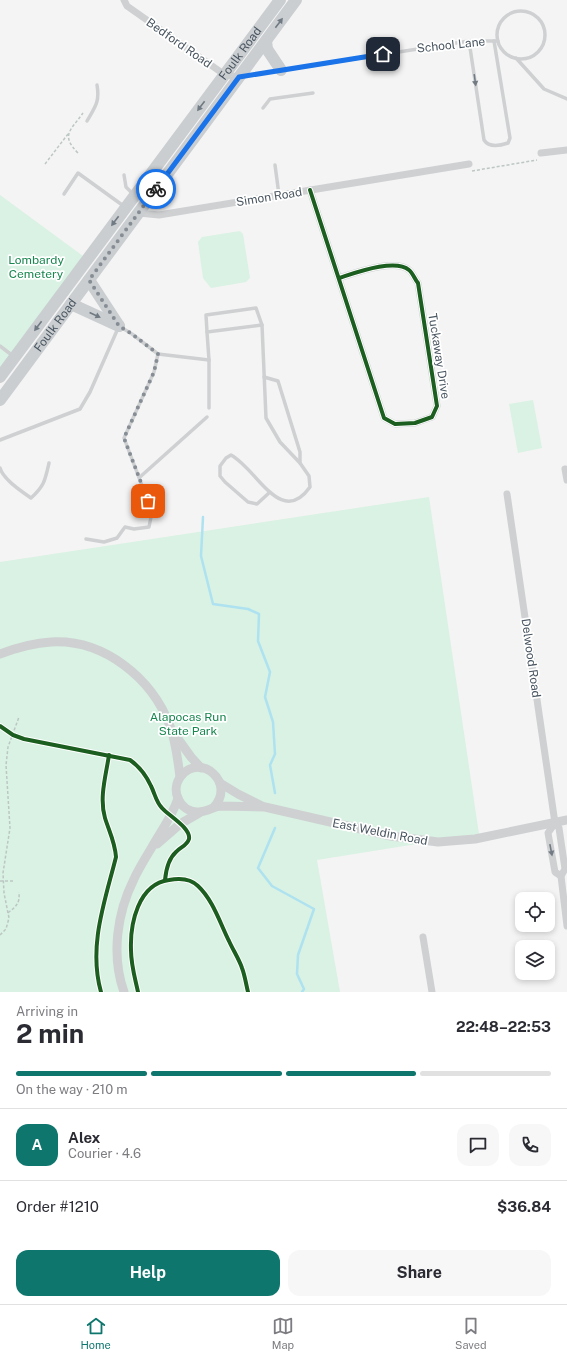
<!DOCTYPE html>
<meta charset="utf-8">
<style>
body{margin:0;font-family:"Public Sans",sans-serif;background:#f7f7f7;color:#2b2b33;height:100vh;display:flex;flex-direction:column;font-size:15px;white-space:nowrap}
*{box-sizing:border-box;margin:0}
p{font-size:13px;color:#7c7c81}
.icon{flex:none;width:22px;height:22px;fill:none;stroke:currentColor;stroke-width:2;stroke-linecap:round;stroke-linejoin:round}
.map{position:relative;height:992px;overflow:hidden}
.drawer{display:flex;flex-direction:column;background:#fff;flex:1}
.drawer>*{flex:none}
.buttons{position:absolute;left:515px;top:892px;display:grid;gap:8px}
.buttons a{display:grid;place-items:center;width:40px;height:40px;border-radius:8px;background:#fff;box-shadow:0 2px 6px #0003;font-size:20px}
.pin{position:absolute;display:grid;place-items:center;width:34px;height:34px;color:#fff;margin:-17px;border-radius:8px;box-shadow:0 2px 6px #0006}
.courier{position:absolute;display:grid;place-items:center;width:40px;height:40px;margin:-20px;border:3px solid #1a73e8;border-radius:50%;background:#fff;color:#222;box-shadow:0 1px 5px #0007}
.summary em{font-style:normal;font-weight:700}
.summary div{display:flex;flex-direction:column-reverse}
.summary{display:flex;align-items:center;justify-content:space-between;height:68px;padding:0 16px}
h1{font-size:26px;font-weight:700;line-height:30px}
.bar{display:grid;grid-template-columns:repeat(4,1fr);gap:6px 4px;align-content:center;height:48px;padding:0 16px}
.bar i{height:5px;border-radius:3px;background:#e1e1e2}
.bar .active{background:#0f766e}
.bar p{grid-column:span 4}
.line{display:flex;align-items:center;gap:10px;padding:0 16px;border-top:1px solid #e1e1e2}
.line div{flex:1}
.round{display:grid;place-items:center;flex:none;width:42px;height:42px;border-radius:12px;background:#f7f7f7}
.primary-button{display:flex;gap:8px;margin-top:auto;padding:8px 16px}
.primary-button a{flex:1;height:46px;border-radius:12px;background:#0f766e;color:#fff;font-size:16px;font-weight:700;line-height:46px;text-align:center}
.primary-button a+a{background:#f7f7f7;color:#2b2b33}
.menu{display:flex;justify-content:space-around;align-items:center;height:56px;border-top:1px solid #e1e1e2;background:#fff;font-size:11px;color:#7c7c81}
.menu a{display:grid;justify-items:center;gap:2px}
.menu .active{color:#0f766e}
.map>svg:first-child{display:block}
.green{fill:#d9f2e3}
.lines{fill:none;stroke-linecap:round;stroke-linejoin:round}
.stream{stroke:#aee2f0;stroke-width:2.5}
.path{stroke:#bcc7c4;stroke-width:1.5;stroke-dasharray:3 2;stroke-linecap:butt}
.service{stroke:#ced0d2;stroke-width:3.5}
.minor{stroke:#ced0d2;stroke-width:7}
.tertiary{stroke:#ced0d2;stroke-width:9}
.primary{stroke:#caced1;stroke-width:12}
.cycleway-casing{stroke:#fff;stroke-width:6}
.cycleway{stroke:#1b5e20;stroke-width:4}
.oneway{fill:#707a83}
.oneway2{fill:#727b83}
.done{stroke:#868d94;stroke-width:4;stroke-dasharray:0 7.2}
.route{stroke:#1a73e8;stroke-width:5}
.labels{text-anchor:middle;stroke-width:3.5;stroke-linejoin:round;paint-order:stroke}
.street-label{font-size:12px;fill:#4a5661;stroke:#fff}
.park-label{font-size:12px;fill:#17864f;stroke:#fff}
</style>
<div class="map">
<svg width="567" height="992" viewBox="0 0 567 992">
<rect width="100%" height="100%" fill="#f4f4f4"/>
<g class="green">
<path d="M0,195L87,259L0,377Z"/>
<path d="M240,231L243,234L250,278L246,282L211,288L203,278L198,242L202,237Z"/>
<path d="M533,400L542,448L518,453L509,404Z"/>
<path d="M429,497L479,834L317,860L340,992H0V562Z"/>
</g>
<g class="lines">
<g class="stream">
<path d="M203,517L201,556L213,604L248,609L259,614L258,641L270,672L265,697L273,722L275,754L270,765L275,793"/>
<path d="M275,828L258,868L272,886L314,909L298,955L297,974L304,989L302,992"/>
</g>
<g class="path">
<path d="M78,153C60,135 71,130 83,113"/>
<path d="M45,164L68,134"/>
<path d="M472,171L537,160"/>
<path d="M0,881H13"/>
<path d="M8,913C16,906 20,904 19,892"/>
<path d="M0,935L6,929L9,918L4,893L3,873L10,828L6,765L8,747L19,717"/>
</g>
<g class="service">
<circle cx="521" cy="35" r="24"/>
<path d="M469,41L484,140C489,148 499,146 508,143L510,138L494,41"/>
<path d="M516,58L544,89L567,99"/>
<path d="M284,70L456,43L469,41H498"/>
<path d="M244,76L278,71"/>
<path d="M263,108L270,99L313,93"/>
<path d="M87,121C95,107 100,102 97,85"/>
<path d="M275,165L279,195"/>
<path d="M124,175L126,187L134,195"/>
<path d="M64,194L78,173L125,207"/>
<path d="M207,332L206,315L256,308L262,325"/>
<path d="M0,346L13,356"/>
<path d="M158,354L209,360"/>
<path d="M264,377L278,381L300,452V463"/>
<path d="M209,408V360L207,332L262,325L266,418L280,442L300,463L309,476L310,487C281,528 257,469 231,455L226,458L220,466V476L225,482L248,502L257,504L270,492"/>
<path d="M0,440L80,409L90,392L119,326L132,334L158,354L154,372L124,438L152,512L149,527L134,529L125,527L117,538L104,542L86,539"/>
<path d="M0,468C3,479 21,491 31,498C44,486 45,481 49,463"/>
<path d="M140,477L207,417"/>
</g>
<g class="minor">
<path d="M124,0L127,6L225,75L239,77"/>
<path d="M541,153L567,150"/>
<path d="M310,190L384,418L395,424L415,423L432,417L437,406L418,283C415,280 413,273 409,270C395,258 355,273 339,278"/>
<path d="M139,213L159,215L469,164"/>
<path d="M565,469L567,480"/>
<path d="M507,494L555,823"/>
<path d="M555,823L559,828L565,869L561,876L567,926"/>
<path d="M555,823L548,833L555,872L561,876"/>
<path d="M423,937L432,992"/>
</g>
<g class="tertiary">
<path d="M0,654C16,648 34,643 51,642C104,639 152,678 170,726C176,743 178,760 180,777"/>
<path d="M173,732L191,757L201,768"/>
<path d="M220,783L238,794L262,806"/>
<path d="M214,807C236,783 201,752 181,776C170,790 179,811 197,812C206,813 212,807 220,806L265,807L391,836L438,842L475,839L567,820"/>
<path d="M157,844L180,824L199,813"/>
<path d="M124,992C111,955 117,913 134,879C139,868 146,857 152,847C161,831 173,815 178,798"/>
</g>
<g class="primary">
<path d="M266,41L267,49L281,70"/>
<path d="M89,280L119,326"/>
<path d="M71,304L119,326"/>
<path id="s1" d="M0,377L280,0"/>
<path id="s2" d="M0,400L296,0"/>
</g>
<g class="cycleway-casing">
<g id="cycleway">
<path d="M310,190L384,418L395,424L415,423L432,417L437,406L418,283C415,280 413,273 409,270C395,258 355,273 339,278"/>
<path d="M0,726L13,735L24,739L130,760C140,767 146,775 151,786C155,794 156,802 162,808C169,816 191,828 189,839C187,846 180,847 176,852C168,859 166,870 165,880"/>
<path d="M101,992C88,946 105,901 116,857C115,842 109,831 105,818C99,798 106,775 109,755"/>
<path d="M138,992C135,978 131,965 131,950C130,924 138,884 169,880C179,878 190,878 198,886C213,900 220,923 229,941C233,950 239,959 242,968C245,976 246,984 248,992"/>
</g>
</g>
<use href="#cycleway" class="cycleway"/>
</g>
<defs><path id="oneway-solid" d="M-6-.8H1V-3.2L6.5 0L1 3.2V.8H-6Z"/></defs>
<g class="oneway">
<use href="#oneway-solid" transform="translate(279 23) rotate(-53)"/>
<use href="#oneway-solid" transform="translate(201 106) rotate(127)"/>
<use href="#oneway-solid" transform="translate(115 221) rotate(127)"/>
<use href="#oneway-solid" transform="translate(95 315) rotate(25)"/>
<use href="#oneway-solid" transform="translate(38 326) rotate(127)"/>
</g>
<g class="oneway2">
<use href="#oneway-solid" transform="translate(475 80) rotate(82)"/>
<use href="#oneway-solid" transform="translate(551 850) rotate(79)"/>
</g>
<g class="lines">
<path class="done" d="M148,501L124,438L154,372L158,354L132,334L119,326L89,280L156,189"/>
<path class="route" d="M156,189L239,77L383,54"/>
</g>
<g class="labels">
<g class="street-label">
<text transform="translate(179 43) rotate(35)" y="4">Bedford Road</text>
<text transform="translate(451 45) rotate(-6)" y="4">School Lane</text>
<text dy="4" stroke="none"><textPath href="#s1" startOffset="403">Foulk Road</textPath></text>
<text transform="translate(269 197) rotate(-9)" y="4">Simon Road</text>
<text dy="4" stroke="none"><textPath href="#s2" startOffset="93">Foulk Road</textPath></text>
<text transform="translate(439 356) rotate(81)" y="4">Tuckaway Drive</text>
<text transform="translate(531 658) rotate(82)" y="4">Delwood Road</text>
<text transform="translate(380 832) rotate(11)" y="4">East Weldin Road</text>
</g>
<g class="park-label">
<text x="36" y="264">Lombardy<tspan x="36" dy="14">Cemetery</tspan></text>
<text x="188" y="721">Alapocas Run<tspan x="188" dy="14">State Park</tspan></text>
</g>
</g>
</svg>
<div class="buttons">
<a><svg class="icon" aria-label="locate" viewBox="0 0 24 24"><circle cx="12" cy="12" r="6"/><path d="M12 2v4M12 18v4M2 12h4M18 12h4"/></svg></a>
<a><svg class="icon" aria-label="layers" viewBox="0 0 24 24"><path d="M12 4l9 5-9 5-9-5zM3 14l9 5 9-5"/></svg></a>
</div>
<div class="pin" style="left:148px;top:501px;background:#ea580c"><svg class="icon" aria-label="bag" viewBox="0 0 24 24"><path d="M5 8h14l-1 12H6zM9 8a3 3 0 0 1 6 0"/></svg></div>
<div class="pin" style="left:383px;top:54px;background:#1f2937"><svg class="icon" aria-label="home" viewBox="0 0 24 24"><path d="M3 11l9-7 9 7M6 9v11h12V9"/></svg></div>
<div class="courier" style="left:156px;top:189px"><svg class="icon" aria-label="bike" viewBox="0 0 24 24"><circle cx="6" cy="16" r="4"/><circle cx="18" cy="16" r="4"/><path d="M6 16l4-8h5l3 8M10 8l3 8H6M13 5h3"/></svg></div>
</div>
<section class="drawer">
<div class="summary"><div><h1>2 min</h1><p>Arriving in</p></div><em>22:48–22:53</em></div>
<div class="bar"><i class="active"></i><i class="active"></i><i class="active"></i><i></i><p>On the way · 210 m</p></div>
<div class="line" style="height:72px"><b class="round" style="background:#0f766e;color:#fff">A</b><div><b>Alex</b><p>Courier · 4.6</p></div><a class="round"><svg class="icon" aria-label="chat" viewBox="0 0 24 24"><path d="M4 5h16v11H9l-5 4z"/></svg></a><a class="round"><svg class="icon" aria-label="phone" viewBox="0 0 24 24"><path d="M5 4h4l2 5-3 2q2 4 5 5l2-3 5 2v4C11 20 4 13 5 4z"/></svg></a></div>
<div class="line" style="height:52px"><div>Order #1210</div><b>$36.84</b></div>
<div class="primary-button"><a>Help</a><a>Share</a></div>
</section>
<nav class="menu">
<a class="active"><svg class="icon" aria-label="home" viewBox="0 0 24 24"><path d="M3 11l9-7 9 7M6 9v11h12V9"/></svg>Home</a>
<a><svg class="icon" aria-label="map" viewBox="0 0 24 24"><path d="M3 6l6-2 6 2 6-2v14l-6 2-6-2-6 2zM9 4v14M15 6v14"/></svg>Map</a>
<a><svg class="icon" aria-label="saved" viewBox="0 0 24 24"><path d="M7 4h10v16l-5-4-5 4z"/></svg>Saved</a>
</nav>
